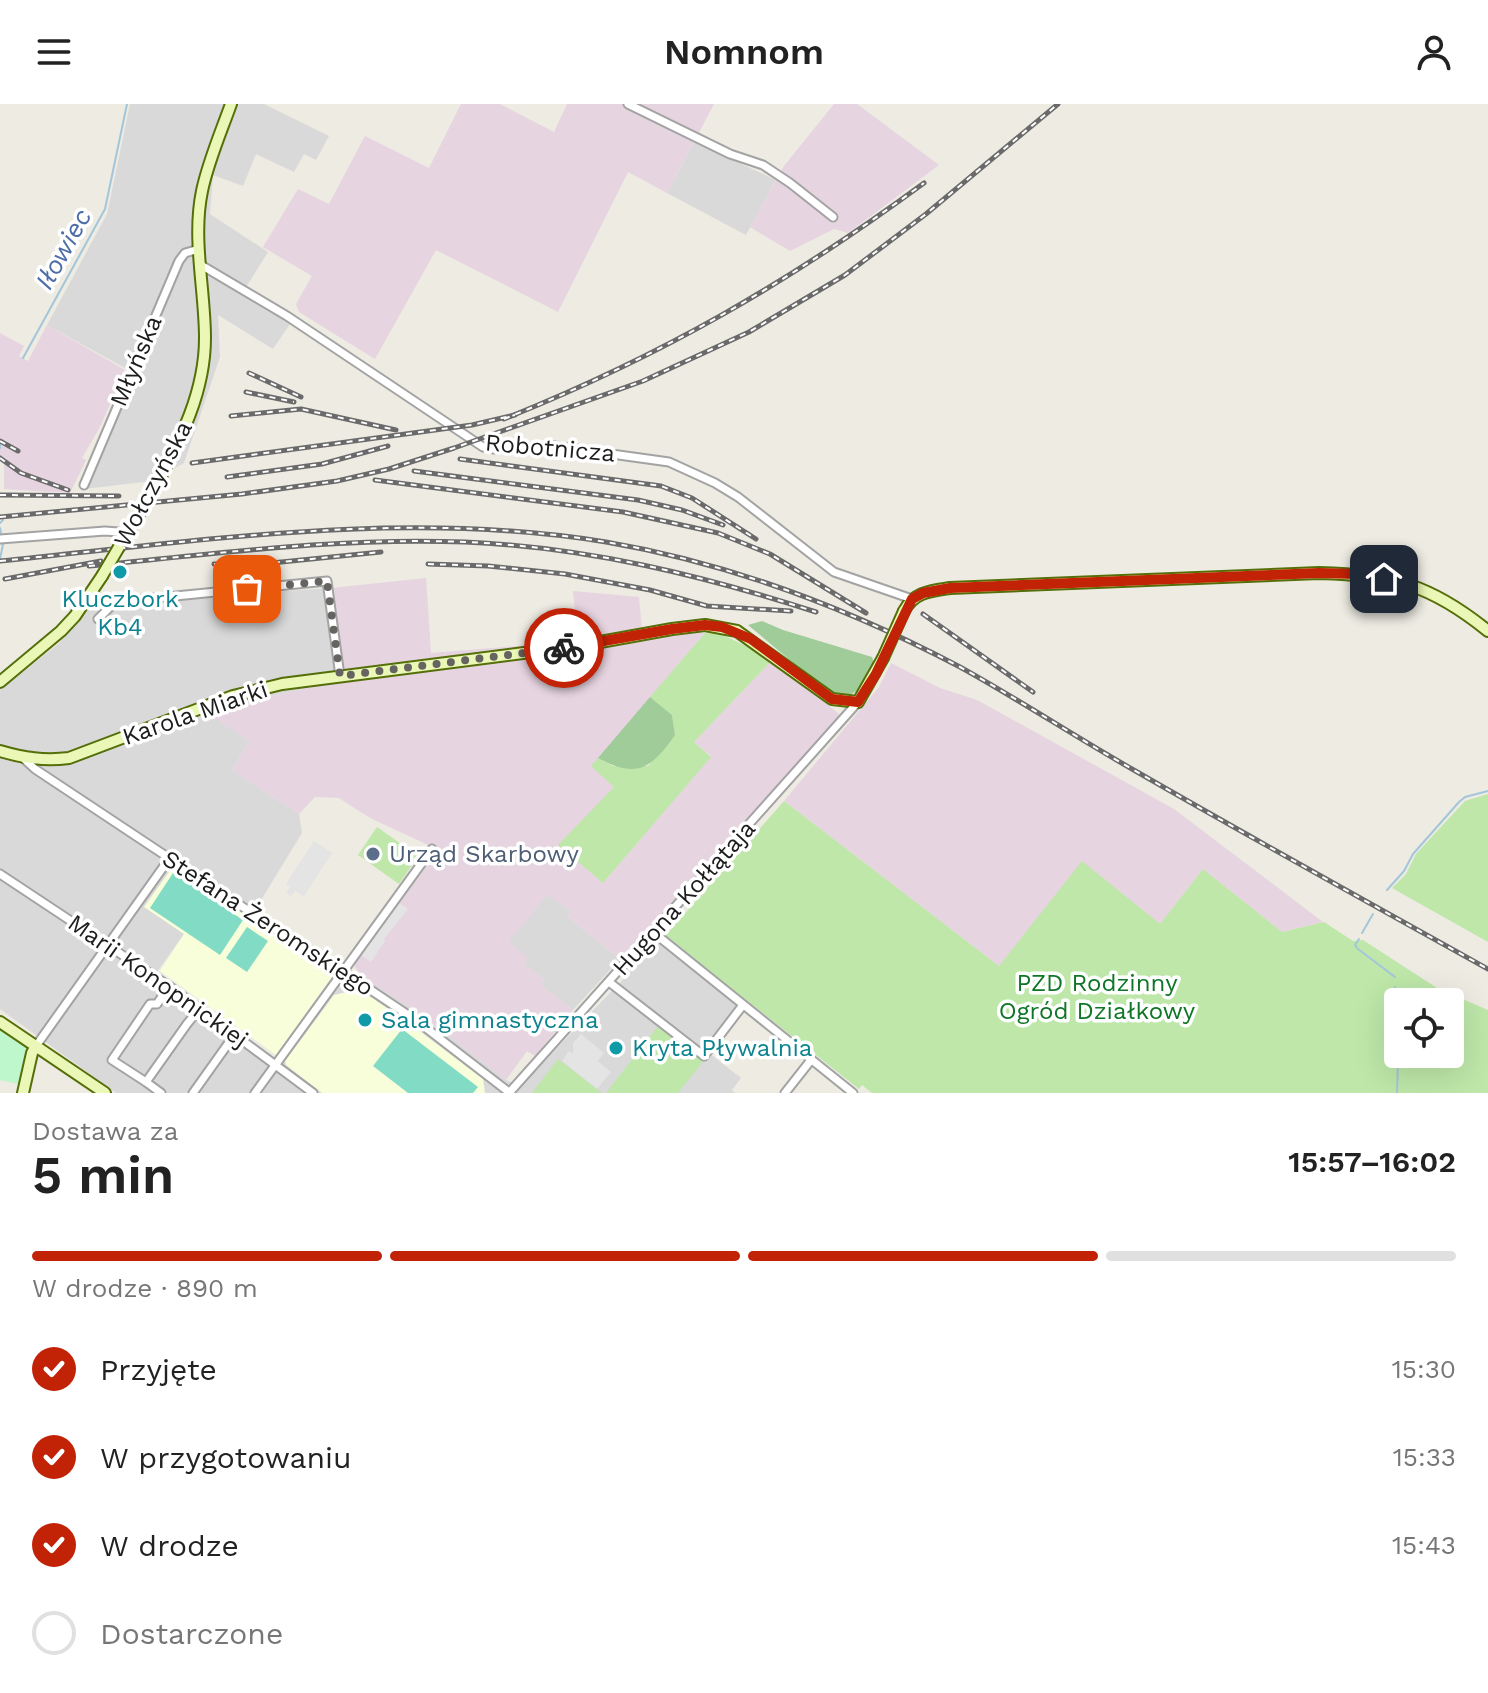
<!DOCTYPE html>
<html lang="pl">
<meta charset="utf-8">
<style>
body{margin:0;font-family:"Work Sans",sans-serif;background:#f2f2f2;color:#222;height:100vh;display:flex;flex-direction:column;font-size:30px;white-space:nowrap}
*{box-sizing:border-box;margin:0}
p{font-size:26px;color:#767676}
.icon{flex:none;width:44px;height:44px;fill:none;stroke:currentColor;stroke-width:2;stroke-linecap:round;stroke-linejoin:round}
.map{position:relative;height:989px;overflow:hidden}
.side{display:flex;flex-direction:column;background:#fff;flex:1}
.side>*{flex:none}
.controls{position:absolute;left:1384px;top:884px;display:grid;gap:16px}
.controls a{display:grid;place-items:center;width:80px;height:80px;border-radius:8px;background:#fff;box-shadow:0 8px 32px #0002;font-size:40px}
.pin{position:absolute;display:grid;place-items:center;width:68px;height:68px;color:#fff;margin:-34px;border-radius:16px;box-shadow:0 4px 12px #0006}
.courier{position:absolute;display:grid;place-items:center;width:80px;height:80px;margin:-40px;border:6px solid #c22206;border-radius:50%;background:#fff;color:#222;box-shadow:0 2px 10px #0007}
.overview em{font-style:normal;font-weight:600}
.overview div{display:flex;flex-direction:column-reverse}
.overview{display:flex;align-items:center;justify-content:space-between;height:136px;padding:0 32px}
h1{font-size:52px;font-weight:600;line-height:60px}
.bar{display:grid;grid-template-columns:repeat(4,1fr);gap:12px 8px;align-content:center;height:96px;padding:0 32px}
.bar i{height:10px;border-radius:6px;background:#e0e0e0}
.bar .on{background:#c22206}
.bar p{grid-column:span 4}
ol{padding:0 32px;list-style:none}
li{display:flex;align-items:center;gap:24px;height:88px}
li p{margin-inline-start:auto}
li .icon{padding:8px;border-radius:50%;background:#c22206;color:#fff;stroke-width:4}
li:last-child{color:#767676}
li i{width:44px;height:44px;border:4px solid #e0e0e0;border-radius:50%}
header{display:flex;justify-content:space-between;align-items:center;height:104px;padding:0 32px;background:#fff;font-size:36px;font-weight:600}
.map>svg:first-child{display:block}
.residential{fill:#dad9d9}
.industrial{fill:#e6d4e0}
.education{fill:#f9feda}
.grass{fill:#bee7a9;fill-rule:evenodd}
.forest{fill:#9fcc98}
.park{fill:#bff7cc}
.pitch{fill:#82dbc5}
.parking{fill:#e4e4e4}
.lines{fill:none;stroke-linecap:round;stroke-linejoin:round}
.stream{stroke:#a3c6da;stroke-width:2}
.street-casing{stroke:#a3a3a3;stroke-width:11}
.secondary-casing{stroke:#546e08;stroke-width:14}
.street{stroke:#fff;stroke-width:7}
.secondary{stroke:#eaf7b6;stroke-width:10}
.rail-casing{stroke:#6a6a6a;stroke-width:5}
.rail{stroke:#fff;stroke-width:2;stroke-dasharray:6;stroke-linecap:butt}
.secondary-bridge-casing{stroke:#546e08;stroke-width:14;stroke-linecap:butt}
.secondary-bridge{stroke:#eaf7b6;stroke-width:10}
.done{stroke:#656461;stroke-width:8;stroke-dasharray:0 14.4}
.route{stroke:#c22206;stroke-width:10}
.culture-dot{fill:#0f9aa8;stroke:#fff;stroke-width:3}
.service-dot{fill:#5c6f8a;stroke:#fff;stroke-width:3}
.labels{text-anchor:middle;stroke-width:7;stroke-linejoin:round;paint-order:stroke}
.street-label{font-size:24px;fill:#1c1c1c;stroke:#fff}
.culture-label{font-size:24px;fill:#0d838f;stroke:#fff;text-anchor:start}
.service-label{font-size:24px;fill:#4e5e75;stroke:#fff;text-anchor:start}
.park-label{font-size:24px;fill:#0e7626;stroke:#fff}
.water-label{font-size:26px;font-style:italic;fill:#4c6da8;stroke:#fff}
</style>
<header><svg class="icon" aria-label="menu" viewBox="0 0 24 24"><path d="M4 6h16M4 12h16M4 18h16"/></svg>Nomnom<svg class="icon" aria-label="person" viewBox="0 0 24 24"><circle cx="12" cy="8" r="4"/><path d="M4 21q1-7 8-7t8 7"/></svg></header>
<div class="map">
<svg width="1488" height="989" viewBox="0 0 1488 989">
<rect width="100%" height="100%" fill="#edebe2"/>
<g class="residential">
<path d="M130,0H264L329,32L316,56L304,50L294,68L256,50L243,82L213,71L210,110L268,148L243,188L290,220L273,245L218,211L220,253L184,359L152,377L84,385L134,269L47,221L107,110Z"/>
<path d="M694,38L776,76L746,131L667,89Z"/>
<path d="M331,484L340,577L205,607L249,637L232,666L299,710L302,729L250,814L175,764L184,830L152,875L278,962L344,876L361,872L416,907L506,976L520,982L665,832L750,899L709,949L741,974L732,986L735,989H116L0,905V586L58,540L93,500Z"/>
<path d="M547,790L571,807L568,813L620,855L573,906L540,881L544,876L524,860L508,838Z"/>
</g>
<g class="industrial">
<path d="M461,0H500L554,28L567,0H714L667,89L628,68L558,208L436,146L375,255L299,208L296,200L312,172L263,143L298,85L329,100L365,32L429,64Z"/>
<path d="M834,0H857L939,61L848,129L834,125L790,147L750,123L784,62Z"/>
<path d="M47,221L125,266L100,323L82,354L86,356L70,389L4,385V360L0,357V229L24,242L19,252L28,257Z"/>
<path d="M426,474L431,549L578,537L573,487L639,493L642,526L705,529L592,662L615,683L559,741L603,779L711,652L694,638L773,555L840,611L620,855L568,813L571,807L547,791L509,838L528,854L524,860L544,876L541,881L573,906L535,952L527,947L506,976L416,907L361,872L353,860L439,746L370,714L339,694L315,693L299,710L232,666L249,637L204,607L340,577L331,484Z"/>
<path d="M891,559L940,584L977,596L1174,705L1323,818L1282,828L1203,765L1160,820L999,862L784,697L879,583Z"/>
</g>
<g class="education">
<path d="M175,764L333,868V871L276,951L160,867L184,830L144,803L171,765Z"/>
<path d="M359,885L413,922L483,975L485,989H322L286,961L285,957L334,891Z"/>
</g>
<g class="grass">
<path d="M705,529L721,530L773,555L694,638L711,653L603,779L558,741L614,683L591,662L598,654L613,662H648L675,631L672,611L650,593Z"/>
<path d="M1488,690V838L1392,784L1406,770L1416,750L1465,697Z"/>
<path d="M784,697L999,862L1082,757L1160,820L1203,765L1282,828L1324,818L1353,837L1363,836L1437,884L1488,906V989H872L862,981L859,985L665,832ZM1398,898H1450V950H1398Z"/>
<path d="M377,723L418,752L399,780L358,751Z"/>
<path d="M659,921L704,956L678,989H606Z"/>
<path d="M558,955L602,989H532Z"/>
</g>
<g class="forest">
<path d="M762,517L783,526L872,553L875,562C861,584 855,599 827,587L748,521Z"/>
<path d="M650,593L672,611L675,631C651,665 637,675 598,654Z"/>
</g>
<path class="park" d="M0,926L26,944L18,980L0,976Z"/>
<g class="pitch">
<path d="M173,769L243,816L220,851L150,804Z"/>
<path d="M247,823L268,837L247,868L226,854Z"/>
<path d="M402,925L478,983L473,989H408L373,962Z"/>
</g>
<g class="parking">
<path d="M314,737L332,749L304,792L295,787L291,792L286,789L290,783L286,780Z"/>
<path d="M399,799L408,805L384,835L385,837L371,858L361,851Z"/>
<path d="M581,930L604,949L598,957L611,968L597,985L562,957L569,947L573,950V939Z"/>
</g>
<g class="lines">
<g class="stream">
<path d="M23,254L105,105L127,0"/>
<path d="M0,344V341"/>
<path d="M0,419L3,416"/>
<path d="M0,424L3,440L0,455"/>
<path d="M1387,786L1404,767L1413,750L1459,698L1465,693L1488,687"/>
<path d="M1362,829L1373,810"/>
<path d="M1359,835L1355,841L1358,845L1395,873"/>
<path d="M1395,883L1398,952"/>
<path d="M1397,989L1398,960"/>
</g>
<g class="street-casing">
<g id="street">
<path d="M628,0L730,50L763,61L790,79L833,113"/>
<path d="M201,161L287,212L483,343L494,345L554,342L669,358L715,379L738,393L834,468L912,495"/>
<path d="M84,381L179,157L185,149L199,145"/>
<path d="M0,435L105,427L118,428L126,432"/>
<path d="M98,515L113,500L125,497L327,477L340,572"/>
<path d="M23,654L35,665L285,831L347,870L417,917L510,989"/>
<path d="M0,770L169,882L313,989"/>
<path d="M653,828L853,989"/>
<path d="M609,878L704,952L743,901"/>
<path d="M169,882L157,900H150L112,956L146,978L187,920L200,904"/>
<path d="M36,942L169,755"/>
<path d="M146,978L161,989"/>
<path d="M193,989L235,930"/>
<path d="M255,989L432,745"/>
<path d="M509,989L858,598"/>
<path d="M785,989L811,956"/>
</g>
</g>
<g class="secondary-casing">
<g id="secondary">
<path d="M155,384C180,336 205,289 205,234C205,186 192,135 202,87C208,58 221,28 231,0"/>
<path d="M119,443L139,410"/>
<path d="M904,507C914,488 930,487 950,484L1319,469C1393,471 1430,480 1488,527"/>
<path d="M0,578L61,527L75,512L102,472"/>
<path d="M0,647C24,654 44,657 69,654L233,592L282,580L578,542L672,525L705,521L737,527L832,595L858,598L883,554"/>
<path d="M0,918L105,989"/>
<path d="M23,989L32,949L36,942"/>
</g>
</g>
<use href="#street" class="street"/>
<use href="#secondary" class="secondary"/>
<g class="rail-casing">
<g id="rail">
<path d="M249,269L301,293"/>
<path d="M246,288L294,298"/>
<path d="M231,312L301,305L396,326"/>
<path d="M504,315C661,252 788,179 924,79"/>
<path d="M0,337L18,347"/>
<path d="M0,354L21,369L68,386"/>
<path d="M460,355L661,382L692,394L756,435"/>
<path d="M192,359L472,321L515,311"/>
<path d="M414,367L638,396L682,406L723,421"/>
<path d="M227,373L322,360L388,342"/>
<path d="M375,376L623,408L718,429L770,450L866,509"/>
<path d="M0,391L119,392"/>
<path d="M0,413L242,390L337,377L389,365L454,344L643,277L749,228L845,171L926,110L1058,0"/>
<path d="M0,457C201,437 405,405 606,438C729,459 850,505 960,563C1018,595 1074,632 1132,665C1250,733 1369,799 1488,865"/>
<path d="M214,460L251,461L381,448"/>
<path d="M428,460L488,462L565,470L650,486L707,502L791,507"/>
<path d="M89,462C214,450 339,433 465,438C586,443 701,471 816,508"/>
<path d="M5,475L101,457"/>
<path d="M923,510L1033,588"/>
</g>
</g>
<use href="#rail" class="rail"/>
<g class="secondary-bridge-casing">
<g id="secondary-bridge">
<path d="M139,410L155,384"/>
<path d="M102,472L119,443"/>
<path d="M883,554L904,507"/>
</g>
</g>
<use href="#secondary-bridge" class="secondary-bridge"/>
</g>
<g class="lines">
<path class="done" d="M247,485L327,477L340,572L564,544"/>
<path class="route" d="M564,544L672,525L705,521L722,523L751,535L832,595L858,598L876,570L912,495L923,489L950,484L1319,469L1357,470L1384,475"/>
</g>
<g class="culture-dot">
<circle cx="120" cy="468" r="8"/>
<circle cx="365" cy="916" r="8"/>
<circle cx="616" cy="944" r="8"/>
</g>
<circle class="service-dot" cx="373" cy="750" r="8"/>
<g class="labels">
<g class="street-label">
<text transform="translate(136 257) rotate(-67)" y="8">Młyńska</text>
<text transform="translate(550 344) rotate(5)" y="8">Robotnicza</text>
<text transform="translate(153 380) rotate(-62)" y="8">Wołczyńska</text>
<text transform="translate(195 609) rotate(-19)" y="8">Karola Miarki</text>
<text transform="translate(684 794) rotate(-48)" y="8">Hugona Kołłątaja</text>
<text transform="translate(268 819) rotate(33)" y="8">Stefana Żeromskiego</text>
<text transform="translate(158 877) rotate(35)" y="8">Marii Konopnickiej</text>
</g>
<g class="culture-label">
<text x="120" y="503" text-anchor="middle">Kluczbork<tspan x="120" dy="28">Kb4</tspan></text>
<text x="381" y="924">Sala gimnastyczna</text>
<text x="632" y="952">Kryta Pływalnia</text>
</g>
<g class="service-label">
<text x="389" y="758">Urząd Skarbowy</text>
</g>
<g class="park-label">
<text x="1097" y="887">PZD Rodzinny<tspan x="1097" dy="28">Ogród Działkowy</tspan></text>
</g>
<g class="water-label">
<text transform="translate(63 145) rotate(-61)" y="9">Iłowiec</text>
</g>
</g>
</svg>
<div class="controls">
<a><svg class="icon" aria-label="locate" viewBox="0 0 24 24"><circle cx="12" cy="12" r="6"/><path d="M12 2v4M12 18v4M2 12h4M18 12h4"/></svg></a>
</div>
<div class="pin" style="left:247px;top:485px;background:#ea580c"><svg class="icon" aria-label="bag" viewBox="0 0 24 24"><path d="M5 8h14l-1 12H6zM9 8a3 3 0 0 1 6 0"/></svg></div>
<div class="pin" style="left:1384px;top:475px;background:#1f2937"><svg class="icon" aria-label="home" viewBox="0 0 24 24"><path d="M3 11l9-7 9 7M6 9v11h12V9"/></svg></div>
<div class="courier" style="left:564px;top:544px"><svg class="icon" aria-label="bike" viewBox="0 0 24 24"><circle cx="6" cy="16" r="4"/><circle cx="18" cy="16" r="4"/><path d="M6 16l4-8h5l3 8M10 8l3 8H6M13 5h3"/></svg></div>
</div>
<section class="side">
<div class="overview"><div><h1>5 min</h1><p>Dostawa za</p></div><em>15:57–16:02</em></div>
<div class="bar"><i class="on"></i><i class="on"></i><i class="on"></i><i></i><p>W drodze · 890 m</p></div>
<ol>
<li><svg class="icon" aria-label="check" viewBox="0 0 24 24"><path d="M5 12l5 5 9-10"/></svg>Przyjęte<p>15:30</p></li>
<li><svg class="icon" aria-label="check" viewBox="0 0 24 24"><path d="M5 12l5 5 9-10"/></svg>W przygotowaniu<p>15:33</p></li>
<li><svg class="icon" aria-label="check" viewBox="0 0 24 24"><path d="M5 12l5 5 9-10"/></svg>W drodze<p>15:43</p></li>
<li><i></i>Dostarczone</li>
</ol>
</section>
